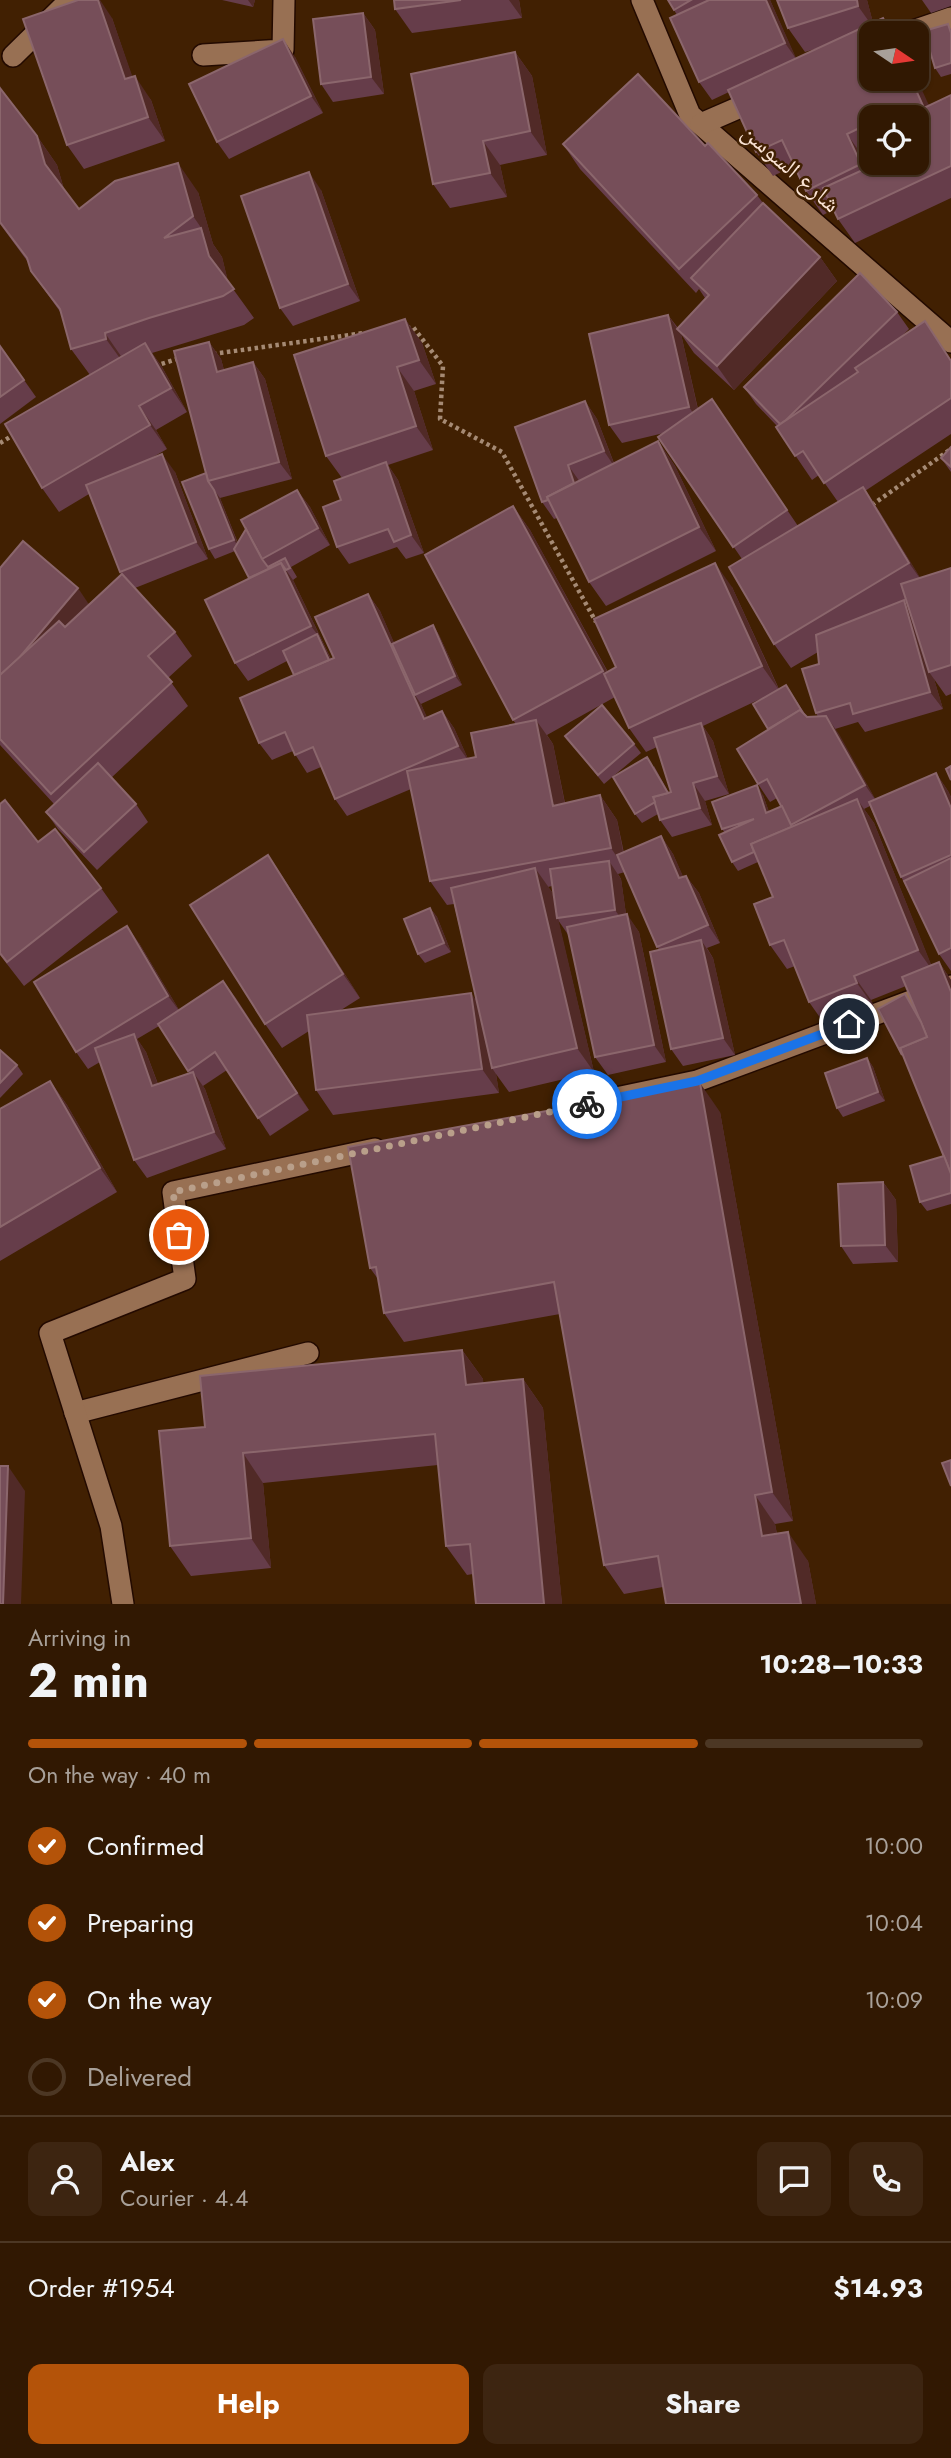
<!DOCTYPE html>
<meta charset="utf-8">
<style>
body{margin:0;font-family:Jost,"Noto Naskh Arabic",sans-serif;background:#3d2511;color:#f1f3f6;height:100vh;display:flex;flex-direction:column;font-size:26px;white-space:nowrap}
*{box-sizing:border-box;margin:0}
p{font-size:23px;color:#a8a099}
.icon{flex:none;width:38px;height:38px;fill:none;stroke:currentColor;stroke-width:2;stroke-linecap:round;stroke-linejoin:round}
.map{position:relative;height:1604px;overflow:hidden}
.drawer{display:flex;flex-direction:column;background:#311802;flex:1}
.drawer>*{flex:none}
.needle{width:46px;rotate:103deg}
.fabs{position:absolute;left:859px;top:21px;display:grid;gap:14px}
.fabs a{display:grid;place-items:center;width:70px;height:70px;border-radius:14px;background:#311802;box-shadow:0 2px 5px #0004,0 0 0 2px #4c3724;font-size:35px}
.pin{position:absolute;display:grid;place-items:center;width:60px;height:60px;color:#fff;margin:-30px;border:4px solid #fff;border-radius:50%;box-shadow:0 2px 7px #0007}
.courier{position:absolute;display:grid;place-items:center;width:70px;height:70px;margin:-35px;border:5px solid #1a73e8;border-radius:50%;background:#fff;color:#222;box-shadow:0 2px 9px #0007}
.headline em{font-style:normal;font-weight:700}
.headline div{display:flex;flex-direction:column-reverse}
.headline{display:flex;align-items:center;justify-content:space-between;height:119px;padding:0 28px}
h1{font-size:46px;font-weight:700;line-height:52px}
.bar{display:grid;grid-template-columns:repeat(4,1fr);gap:10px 7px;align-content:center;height:84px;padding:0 28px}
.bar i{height:9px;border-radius:5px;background:#4c3724}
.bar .current{background:#b45309}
.bar p{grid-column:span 4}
.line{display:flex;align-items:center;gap:18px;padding:0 28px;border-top:2px solid #4c3724}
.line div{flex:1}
.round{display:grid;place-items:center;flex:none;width:74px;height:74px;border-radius:14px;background:#3d2511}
ol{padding:0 28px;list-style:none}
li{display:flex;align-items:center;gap:21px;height:77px}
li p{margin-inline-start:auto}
li .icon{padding:7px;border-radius:50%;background:#b45309;color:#fff;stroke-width:4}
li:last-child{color:#a8a099}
li i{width:38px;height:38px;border:4px solid #4c3724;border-radius:50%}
.primary-button{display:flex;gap:14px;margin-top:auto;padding:14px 28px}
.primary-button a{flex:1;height:80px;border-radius:14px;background:#b45309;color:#fff;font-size:28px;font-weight:700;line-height:80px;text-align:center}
.primary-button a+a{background:#3d2511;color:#f1f3f6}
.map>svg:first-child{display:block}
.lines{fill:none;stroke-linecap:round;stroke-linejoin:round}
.minor-casing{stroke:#230a00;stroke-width:24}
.path{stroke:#a58a74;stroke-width:4.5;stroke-dasharray:3.5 3.5;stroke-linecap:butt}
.minor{stroke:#987053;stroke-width:21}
.wall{fill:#663d4a;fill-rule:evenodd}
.shaded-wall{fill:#512a27}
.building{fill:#764e59;stroke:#8b666c;stroke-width:2}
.done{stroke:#b99f8a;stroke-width:7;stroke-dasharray:0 12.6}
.route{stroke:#1a73e8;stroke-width:9}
.labels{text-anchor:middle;stroke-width:5;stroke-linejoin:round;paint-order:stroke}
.street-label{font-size:24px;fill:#fae3d4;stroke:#412002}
</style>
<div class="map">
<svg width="951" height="1604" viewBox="0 0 951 1604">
<rect width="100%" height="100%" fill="#412002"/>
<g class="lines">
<g class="minor-casing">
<g id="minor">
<path d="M642,0L690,115L951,342"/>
<path d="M907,33L951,18"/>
<path d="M203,55L283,50L284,0"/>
<path d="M13,56L70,0"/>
<path d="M701,124L761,98"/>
<path d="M602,1101L697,1081L951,986"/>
<path d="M75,1413L308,1353"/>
<path d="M123,1604L111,1526L50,1333L185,1279L173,1192L375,1149"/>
</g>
</g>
<g class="path">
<path d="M407,328L413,327L443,366L440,419L502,452L596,622"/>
<path d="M213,354L364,333"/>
<path d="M155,366L180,358"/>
<path d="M0,443L15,434"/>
<path d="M872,505L951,449"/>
</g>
<use href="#minor" class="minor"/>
</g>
<g class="wall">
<path d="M222,0H255L253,7Z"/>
<path d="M394,0H519L522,18L412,33L395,9Z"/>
<path d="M668,0H770L796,59L822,47L805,52L788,28L867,0L873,23L883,18L893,33H872L929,105L951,95V198L855,243L838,219L833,210L823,215L806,191L794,166L773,176L756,152L729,92L712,100L699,82L677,15ZM872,117L917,163L868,167L864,158L872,154Z"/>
<path d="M922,0H951V6L931,13Z"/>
<path d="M363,13L375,30L384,94L333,102L321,84Z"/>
<path d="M112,18L132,77L151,100L165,141L84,169L67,145Z"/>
<path d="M951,28V74L941,77L935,68Z"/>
<path d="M515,52L532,76L547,155L500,165L507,197L450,208L433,184Z"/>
<path d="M295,57L323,113L229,159L217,142Z"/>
<path d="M0,88L37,136L57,165L64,189L79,209L198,192L213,244L222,257L228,282L254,318L244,325L152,353L162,367L187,412L156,430L167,449L148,460L175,472L208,559L135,588L175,632L192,656L168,678L188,706L111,778L136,804L148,822L97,870L58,829L46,812L54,804L0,745V568L89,604L121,575L89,494L59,512L42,488L90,375L71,349L61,313L31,271L28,262L0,224Z"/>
<path d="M563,144L705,146L757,195L763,203L820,257L837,281L734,390L694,353L681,334L698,409L712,399L798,526L838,502L819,475L812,480L776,427L777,426L756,404L744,387L897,312L909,329L900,338L925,321L951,360V434L865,491L879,511L920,578L951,568V694L946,696L934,679L943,709L865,732L858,722L835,729L875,799L936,773L948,791L951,797V971L939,954L904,882L901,877L870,806L864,809L874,823L931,965L939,962L951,980V1204L927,1211L920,1202L944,1156L905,994L916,1012L906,986L871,1000L874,1007L826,1026L809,1002L795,966L787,969L770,945L773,897L758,862L738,871L732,862L725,833L722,829L763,795L769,812L782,806L777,798L770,802L758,784L768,729L769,695L703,726L713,741L729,794L705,801L712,825L672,837L660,820L658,814L642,823L635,814L654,766L669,793L671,792L657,747L646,752L629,728L615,697L547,735L553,744L565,803L600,795L617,820L624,853L661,836L673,854L683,877L686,876L699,893L720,943L707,948L713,958L735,1055L683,1066L671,1049L659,950L625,872L618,874L621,879L626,914L639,932L666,1062L608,1075L595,1057L569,936L558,920L594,1072L509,1092L496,1074L499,1093L333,1115L316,1090L309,1031L282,1048L265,1024L268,855L284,879L360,998L341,1010L476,999L454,904L447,905L430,881L411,789L347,816L335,799L321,767L307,773L293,751L272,760L259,743L294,675L287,661L248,681L235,663L249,578L235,551L215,559L209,549L206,473L209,342L221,359L224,370L253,362L265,379L292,479L220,498L238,543L297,490L310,507L330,545L291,567L297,577L293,580L331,659L334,658L368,594L380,611L394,643L433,625L439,635L462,685L421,704L427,718L442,711L454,728L468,759L476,757L516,724L513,720V506L530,530L608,672L616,667L732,587L779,689L786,685L807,717H818L816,713L819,664L818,652L791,668L774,644L742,559L658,437L664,433L622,443L609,425L668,315L678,328L705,298L699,289L696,293L580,169ZM552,886L556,910L552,892L548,887Z"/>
<path d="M321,190L360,301L293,326L280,308Z"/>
<path d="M405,319L422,343L436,384L414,391L433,450L388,465L398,480L424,553L406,559L397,547L349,564L337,547L342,478L326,456Z"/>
<path d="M0,346L36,397L0,424Z"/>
<path d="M585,401L597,419L614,463L658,441L675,466L716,551L606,606L589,582L557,518L554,519L542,502Z"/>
<path d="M951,447V472L941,458Z"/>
<path d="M565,736L634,744L641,753L604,784Z"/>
<path d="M0,804L38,842L101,888L118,912L24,986L0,955Z"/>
<path d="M430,908L437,917L451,952L425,963L418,954Z"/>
<path d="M139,943L179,1010L223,981L309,1110L270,1136L227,1070L203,1086L205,1089L226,1149L147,1178L134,1160L100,1062L88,1069L76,1052ZM159,1026L189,1073L158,1084L146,1052L137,1039Z"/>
<path d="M0,1050L17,1065L23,1074L0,1098Z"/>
<path d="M867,1058L873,1067L885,1101L843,1117L837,1108Z"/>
<path d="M50,1081L67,1105L117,1192L0,1261V1109Z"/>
<path d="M720,1112L793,1521L775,1524L777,1534L808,1561L816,1604H666L663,1587L624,1594L604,1565L560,1314L404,1342L384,1313L378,1279L370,1268Z"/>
<path d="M883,1182L896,1200L898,1262L853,1264L841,1246Z"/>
<path d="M462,1350L483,1379V1383L523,1379L543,1408L562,1604H476L473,1574L467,1575L446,1546L438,1465L263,1483L271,1568L191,1576L170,1546L205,1427Z"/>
</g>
<g class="shaded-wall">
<path d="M98,0H100L112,18L142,104L125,79Z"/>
<path d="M248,0H255L253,7Z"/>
<path d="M509,0H519L522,18Z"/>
<path d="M766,0H770L797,60L785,43Z"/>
<path d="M857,0H867L875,30L858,6Z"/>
<path d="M363,13L375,30L384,94L371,77Z"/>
<path d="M883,18L893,33H890Z"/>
<path d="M283,39L295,57L323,113L311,96Z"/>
<path d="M515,52L532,76L547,155L530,131Z"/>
<path d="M135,76L151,100L165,141L148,117Z"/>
<path d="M911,79H917L941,132L924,108Z"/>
<path d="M847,134L864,158L878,188L861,164Z"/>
<path d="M37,136L57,165L65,193L45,164Z"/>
<path d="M483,141L500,165L507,197L490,173Z"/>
<path d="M178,163L198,192L213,244L222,257L229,285L209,256L202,229L193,216Z"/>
<path d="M309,172L321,190L360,301L348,284Z"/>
<path d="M820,257L837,281L734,390L717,366Z"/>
<path d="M668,315L681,334L701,424L689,407Z"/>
<path d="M405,319L422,343L436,384L419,360Z"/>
<path d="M105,333L125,362L127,368L106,339Z"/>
<path d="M209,342L221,359L229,389L217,372Z"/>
<path d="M145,343L162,367L187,412L171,388Z"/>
<path d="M253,362L265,379L292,479L279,462Z"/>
<path d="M397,367L414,391L433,450L416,426Z"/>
<path d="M585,401L597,419L616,469L604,451Z"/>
<path d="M139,406L156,430L167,449L150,425Z"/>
<path d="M658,441L675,466L716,551L699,527Z"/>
<path d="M162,454L175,472L208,559L196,542Z"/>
<path d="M386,462L398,480L424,553L411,535Z"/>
<path d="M568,465L580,482L576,489Z"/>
<path d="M863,487L879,511L926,587L909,563Z"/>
<path d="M214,490L220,498L240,549L234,540Z"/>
<path d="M297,490L310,507L330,545L318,528Z"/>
<path d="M513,506L530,530L620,695L603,671Z"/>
<path d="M281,563L293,580L336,670L330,660L317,634L311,626Z"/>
<path d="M715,563L732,587L779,690L762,666Z"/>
<path d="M78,588L90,606L0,680Z"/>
<path d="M368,594L380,611L417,694L415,695L421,704L436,737L424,719Z"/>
<path d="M904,600L916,618L929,672L934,679L943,709L930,692Z"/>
<path d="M433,625L439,635L462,685L455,676Z"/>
<path d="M442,711L454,728L470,763L458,746Z"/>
<path d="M826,716L839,734L877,802L865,785Z"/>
<path d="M536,720L553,744L570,830L553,806Z"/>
<path d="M701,723L713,741L729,794L717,776Z"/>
<path d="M936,773L948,791L951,797V808Z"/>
<path d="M693,783L705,801L712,825L700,808Z"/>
<path d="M757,785L763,795L773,823L766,813Z"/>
<path d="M600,795L617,820L627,872L611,848Z"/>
<path d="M857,799L874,823L935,974L918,950Z"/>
<path d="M661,836L673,854L692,896L679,878Z"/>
<path d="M268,855L284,879L360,998L343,974Z"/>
<path d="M609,861L621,879L628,928L615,910Z"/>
<path d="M535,868L552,892L594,1072L577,1048Z"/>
<path d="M686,876L699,893L720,943L708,925Z"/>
<path d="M430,908L437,917L451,952L444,943Z"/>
<path d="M627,914L639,932L666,1062L654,1045Z"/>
<path d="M127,926L139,943L181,1013L168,996Z"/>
<path d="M701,940L713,958L735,1055L723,1038Z"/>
<path d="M939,962L951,980V992Z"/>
<path d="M854,976L871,1000L874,1007L857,983Z"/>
<path d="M223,981L236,998L309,1110L297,1093Z"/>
<path d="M471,993L488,1017L492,1068L496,1074L499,1093L482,1069Z"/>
<path d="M134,1034L146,1052L165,1104L152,1086Z"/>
<path d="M867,1058L873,1067L885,1101L878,1092Z"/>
<path d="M193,1072L205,1089L226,1149L214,1132Z"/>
<path d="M50,1081L67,1105L117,1192L100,1168Z"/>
<path d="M700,1083L720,1112L793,1521L772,1492Z"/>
<path d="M883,1182L896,1200L898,1262L885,1245Z"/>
<path d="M462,1350L483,1379L487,1414L466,1385Z"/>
<path d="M523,1379L543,1408L562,1604H544Z"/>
<path d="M243,1453L263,1483L271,1568L251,1538Z"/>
<path d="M8,1466L25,1491L21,1604H3Z"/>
<path d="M755,1495L775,1524L783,1565L762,1536Z"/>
<path d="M788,1532L808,1561L816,1604H801Z"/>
</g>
<g class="building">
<path d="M78,0H98L125,79L135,76L148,117L67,145L23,19Z"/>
<path d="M394,0H461L395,9Z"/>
<path d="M668,0H691L674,10Z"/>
<path d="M709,0H766L785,43L699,82L670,18Z"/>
<path d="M777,0H857L858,6L788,28Z"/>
<path d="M363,13L371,77L321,84L313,19Z"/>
<path d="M883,18L890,33H872V79H911L924,108L951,95V166L838,219L823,188L878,163H917V117H872V122L847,134L861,164L806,191L782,140L756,152L728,90Z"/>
<path d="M948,24L951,33V63L935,68L924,31Z"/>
<path d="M283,39L311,96L217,142L189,84Z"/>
<path d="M515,52L530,131L483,141L490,173L433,184L411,74Z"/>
<path d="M638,74L705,146L708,143L757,195L679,269L563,144Z"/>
<path d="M0,88L37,136L45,164L79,209L115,181L178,163L193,216L164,238L201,228L209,256L234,289L223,296L149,318L105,333L106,339L71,349L60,309L31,271L27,258L0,222Z"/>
<path d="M309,172L348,284L280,308L241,196Z"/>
<path d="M763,203L820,257L717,366L677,329L709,295L691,278Z"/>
<path d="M860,273L897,312L786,420L780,424L744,387Z"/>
<path d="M668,315L689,407L609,425L589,334Z"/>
<path d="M405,319L419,360L397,367L416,426L326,456L294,355Z"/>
<path d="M925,321L951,361V398L824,483L803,451L795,456L776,427L858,372L855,368Z"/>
<path d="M209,342L217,372L253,362L279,462L208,481L174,351Z"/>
<path d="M145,343L171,388L139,406L150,425L42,488L5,424Z"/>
<path d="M0,346L24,380L0,397Z"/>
<path d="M712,399L787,510L733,547L658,437Z"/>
<path d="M585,401L604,451L568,465L574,483L547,497L548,500L542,502L515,427Z"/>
<path d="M658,441L699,527L589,582L547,497Z"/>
<path d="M951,447V467L941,458Z"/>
<path d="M162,454L196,542L120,572L86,485Z"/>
<path d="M386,462L411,535L394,542L388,529L337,547L323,507L341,500L334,481Z"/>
<path d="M206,473L208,481L214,490L234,540L209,549L182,482Z"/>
<path d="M863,487L909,563L774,644L729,567Z"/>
<path d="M297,490L318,528L262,559L241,520Z"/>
<path d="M513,506L603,671L513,720L425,555Z"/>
<path d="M246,529L262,559L268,567L285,558L290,568L286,570L281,563L249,578L234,549Z"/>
<path d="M23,541L78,588L19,658L0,675V568Z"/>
<path d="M281,563L311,626L235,663L205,600Z"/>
<path d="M715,563L762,666L629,728L604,674L616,667L594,619Z"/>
<path d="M951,568V665L929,672L901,584Z"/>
<path d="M122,574L175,632L148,656L172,682L51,794L0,739V675L59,621L65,627Z"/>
<path d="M368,594L424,719L442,711L458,746L335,799L313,747L295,755L285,732L259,743L240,698L334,658L315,617Z"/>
<path d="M904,600L930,692L853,714L850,703L816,713L802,669L819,664L816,635Z"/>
<path d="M433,625L455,676L415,695L392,644Z"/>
<path d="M317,634L329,660L294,675L283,651Z"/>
<path d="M786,685L803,713L800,710L768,729L753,704Z"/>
<path d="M602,705L634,744L598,775L565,736Z"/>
<path d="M800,710L807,717L826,716L865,785L791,825L767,779L758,784L737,749Z"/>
<path d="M536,720L553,806L600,795L611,848L430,881L407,771L476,757L471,733Z"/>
<path d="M701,723L717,776L693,783L700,808L660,820L653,797L671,792L654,738Z"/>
<path d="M647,757L668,793L653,797L655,802L635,814L613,777Z"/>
<path d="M98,763L136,804L84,852L46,812Z"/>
<path d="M951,766V780L946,769Z"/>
<path d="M936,773L951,808V855L901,877L869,802Z"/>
<path d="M757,785L766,813L782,806L792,827L751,844L754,852L732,862L719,835L754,819L722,829L712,802Z"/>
<path d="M857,799L918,950L854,976L857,983L809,1002L784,940L770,945L754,904L773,897L751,844Z"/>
<path d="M5,800L38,842L55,829L101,888L7,962L0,953V804Z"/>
<path d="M661,836L679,878L686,876L708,925L657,947L617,855Z"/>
<path d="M268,855L343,974L265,1024L190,905Z"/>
<path d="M951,858V948L939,954L904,881Z"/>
<path d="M609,861L615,910L557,918L550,869Z"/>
<path d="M535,868L577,1048L492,1068L451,888Z"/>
<path d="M430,908L444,943L418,954L404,919Z"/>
<path d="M627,914L654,1045L595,1057L567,927Z"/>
<path d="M127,926L168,996L76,1052L34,982Z"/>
<path d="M701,940L723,1038L671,1049L650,952Z"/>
<path d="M939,962L951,992V1174L900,1048L927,1037L902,977Z"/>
<path d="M223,981L297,1093L258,1118L215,1052L188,1071L158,1024Z"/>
<path d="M471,993L482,1069L316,1090L307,1015Z"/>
<path d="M905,994L921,1022L927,1037L900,1048L902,1055L878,1009Z"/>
<path d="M134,1034L152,1086L193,1072L214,1132L134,1160L95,1048Z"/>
<path d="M0,1050L17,1065L0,1083Z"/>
<path d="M867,1058L878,1092L837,1108L825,1073Z"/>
<path d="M50,1081L100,1168L0,1227V1109Z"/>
<path d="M700,1083L772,1492L755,1495L762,1536L788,1532L801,1604H666L658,1556L604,1565L554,1282L384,1313L376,1267L370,1268L348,1147Z"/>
<path d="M944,1156L951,1174V1193L920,1202L910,1166Z"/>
<path d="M883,1182L885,1245L841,1246L838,1184Z"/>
<path d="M462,1350L466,1385L523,1379L544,1604H476L470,1544L446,1546L435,1434L243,1453L251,1538L170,1546L159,1431L205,1427L200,1376Z"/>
<path d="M951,1460V1486L942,1463Z"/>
<path d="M0,1466H8L3,1604H0Z"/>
</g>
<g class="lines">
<path class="done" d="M179,1235L173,1192L587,1104"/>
<path class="route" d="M587,1104L697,1081L849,1024"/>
</g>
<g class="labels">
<g class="street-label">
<text transform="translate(791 168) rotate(41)" y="8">شارع السوسن</text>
</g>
</g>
</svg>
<div class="fabs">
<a><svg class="needle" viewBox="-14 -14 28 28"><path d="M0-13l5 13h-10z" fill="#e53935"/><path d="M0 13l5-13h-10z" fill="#a8a099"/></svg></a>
<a><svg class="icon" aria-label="locate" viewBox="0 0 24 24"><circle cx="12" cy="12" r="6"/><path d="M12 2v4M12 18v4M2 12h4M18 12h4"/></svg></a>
</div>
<div class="pin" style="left:179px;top:1235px;background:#ea580c"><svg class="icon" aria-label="bag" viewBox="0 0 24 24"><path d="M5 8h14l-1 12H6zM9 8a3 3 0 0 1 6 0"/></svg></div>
<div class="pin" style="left:849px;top:1024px;background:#1f2937"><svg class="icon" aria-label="home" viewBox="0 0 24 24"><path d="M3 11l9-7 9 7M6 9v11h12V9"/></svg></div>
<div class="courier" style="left:587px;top:1104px"><svg class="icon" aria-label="bike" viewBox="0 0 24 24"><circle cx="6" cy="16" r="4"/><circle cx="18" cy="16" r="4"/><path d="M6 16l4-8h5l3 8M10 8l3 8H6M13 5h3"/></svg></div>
</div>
<section class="drawer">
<div class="headline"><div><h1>2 min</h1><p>Arriving in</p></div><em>10:28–10:33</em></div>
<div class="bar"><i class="current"></i><i class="current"></i><i class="current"></i><i></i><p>On the way · 40 m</p></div>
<ol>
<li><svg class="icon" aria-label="check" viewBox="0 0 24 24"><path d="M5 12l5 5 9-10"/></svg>Confirmed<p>10:00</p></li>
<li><svg class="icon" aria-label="check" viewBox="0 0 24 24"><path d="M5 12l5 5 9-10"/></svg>Preparing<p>10:04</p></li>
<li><svg class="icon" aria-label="check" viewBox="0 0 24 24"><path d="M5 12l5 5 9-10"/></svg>On the way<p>10:09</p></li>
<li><i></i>Delivered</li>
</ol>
<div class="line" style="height:126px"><a class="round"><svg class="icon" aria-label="person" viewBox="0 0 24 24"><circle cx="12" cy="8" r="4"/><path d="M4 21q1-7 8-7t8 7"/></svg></a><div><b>Alex</b><p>Courier · 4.4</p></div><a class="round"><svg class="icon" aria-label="chat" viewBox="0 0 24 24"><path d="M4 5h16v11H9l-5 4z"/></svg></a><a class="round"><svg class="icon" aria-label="phone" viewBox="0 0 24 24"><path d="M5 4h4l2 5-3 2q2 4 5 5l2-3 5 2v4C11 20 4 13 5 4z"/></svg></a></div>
<div class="line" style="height:91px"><div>Order #1954</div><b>$14.93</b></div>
<div class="primary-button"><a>Help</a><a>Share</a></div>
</section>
